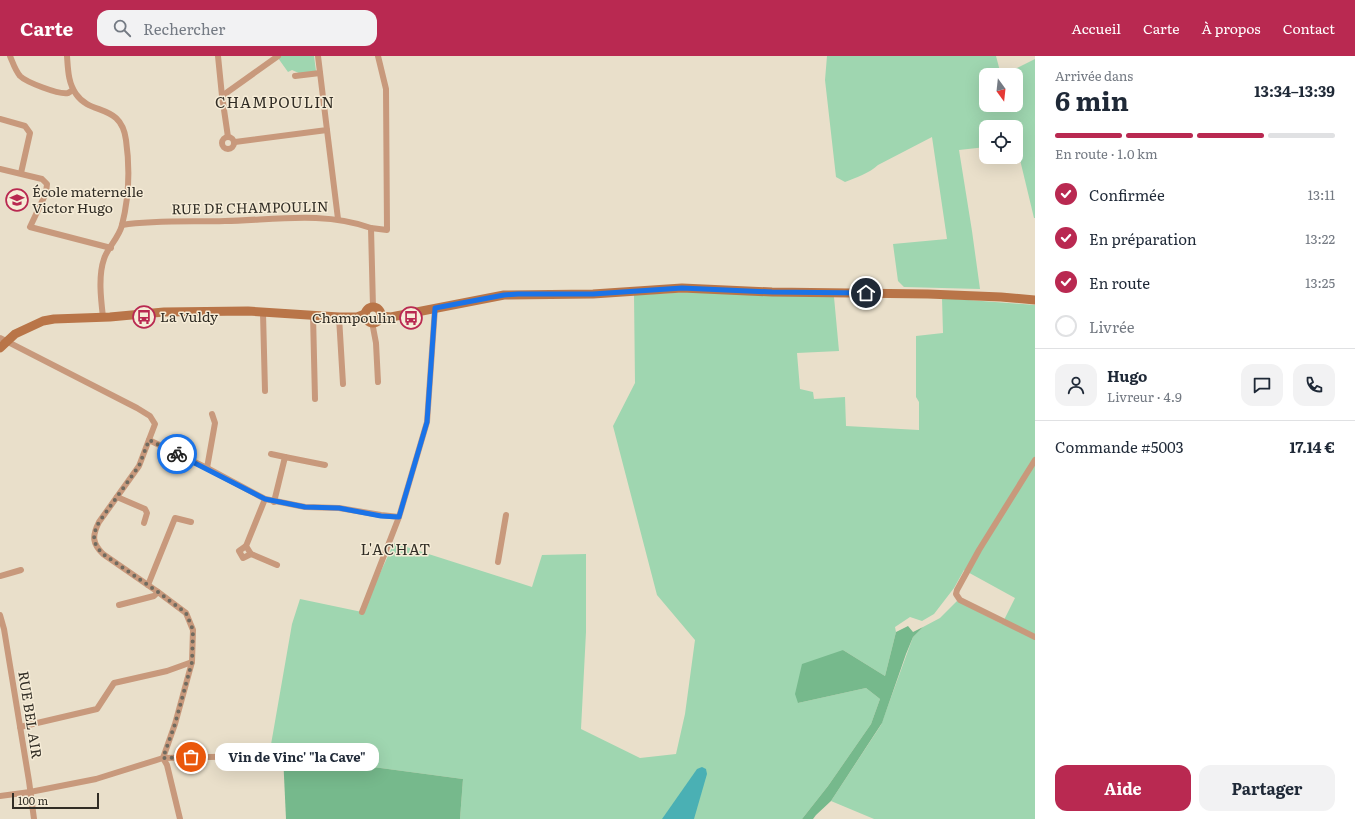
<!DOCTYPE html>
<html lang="fr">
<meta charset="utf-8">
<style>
body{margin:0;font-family:Literata,serif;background:#f2f2f3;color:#1f2937;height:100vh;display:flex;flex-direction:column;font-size:15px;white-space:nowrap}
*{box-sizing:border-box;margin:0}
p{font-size:13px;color:#747a83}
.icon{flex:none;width:22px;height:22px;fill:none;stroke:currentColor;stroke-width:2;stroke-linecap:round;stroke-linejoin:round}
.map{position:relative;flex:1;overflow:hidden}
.panel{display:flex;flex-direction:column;background:#fff;width:320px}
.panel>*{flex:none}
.needle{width:26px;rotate:165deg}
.buttons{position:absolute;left:979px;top:12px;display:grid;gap:8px}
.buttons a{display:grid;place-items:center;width:44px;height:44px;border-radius:8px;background:#fff;box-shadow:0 4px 16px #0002;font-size:20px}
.scale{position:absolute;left:12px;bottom:10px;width:87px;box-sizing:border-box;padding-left:4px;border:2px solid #312d25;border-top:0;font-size:11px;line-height:14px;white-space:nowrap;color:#312d25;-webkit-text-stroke:3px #f6ecd7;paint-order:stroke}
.pin{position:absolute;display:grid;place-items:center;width:34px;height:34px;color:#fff;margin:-17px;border:2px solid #fff;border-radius:50%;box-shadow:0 1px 4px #0007}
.courier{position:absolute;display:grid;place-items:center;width:40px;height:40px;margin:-20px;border:3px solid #1a73e8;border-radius:50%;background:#fff;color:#222;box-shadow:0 1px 5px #0007}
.bubble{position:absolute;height:28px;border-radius:12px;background:#fff;box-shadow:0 4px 16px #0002;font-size:13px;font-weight:700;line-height:28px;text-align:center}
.summary em{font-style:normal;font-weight:700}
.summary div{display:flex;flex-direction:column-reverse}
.summary{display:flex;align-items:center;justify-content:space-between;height:68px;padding:0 20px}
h1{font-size:26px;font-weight:700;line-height:30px}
.bar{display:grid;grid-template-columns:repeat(4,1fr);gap:6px 4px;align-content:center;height:48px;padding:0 20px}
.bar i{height:5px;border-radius:3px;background:#e0e1e3}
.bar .on{background:#b92951}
.bar p{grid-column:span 4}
.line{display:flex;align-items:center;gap:10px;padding:0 20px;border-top:1px solid #e0e1e3}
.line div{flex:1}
.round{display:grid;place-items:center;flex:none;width:42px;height:42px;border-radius:12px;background:#f2f2f3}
ol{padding:0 20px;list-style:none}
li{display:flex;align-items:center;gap:12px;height:44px}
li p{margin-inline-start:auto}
li .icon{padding:4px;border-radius:50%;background:#b92951;color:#fff;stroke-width:4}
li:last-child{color:#747a83}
li i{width:22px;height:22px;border:2px solid #e0e1e3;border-radius:50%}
.cta{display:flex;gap:8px;margin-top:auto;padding:8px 20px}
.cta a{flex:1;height:46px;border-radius:12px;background:#b92951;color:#fff;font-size:16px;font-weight:700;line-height:46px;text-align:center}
.cta a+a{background:#f2f2f3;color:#1f2937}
header{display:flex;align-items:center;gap:24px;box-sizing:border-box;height:56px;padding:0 20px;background:#b92951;color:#fff}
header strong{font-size:19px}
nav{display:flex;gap:22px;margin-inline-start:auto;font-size:14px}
.search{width:280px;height:36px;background:#f2f2f3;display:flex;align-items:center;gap:10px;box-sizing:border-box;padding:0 14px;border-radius:12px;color:#747a83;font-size:15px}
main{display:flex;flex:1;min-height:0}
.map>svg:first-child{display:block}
.green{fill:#9fd6b0}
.forest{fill:#76b98c}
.water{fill:#4ab0b4}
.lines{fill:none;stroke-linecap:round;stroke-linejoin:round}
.street{stroke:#c8997c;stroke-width:6}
.secondary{stroke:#b97548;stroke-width:9}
.done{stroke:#716b5f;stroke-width:4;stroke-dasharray:0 7.2}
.route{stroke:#1a73e8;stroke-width:5}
.labels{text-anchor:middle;stroke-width:3;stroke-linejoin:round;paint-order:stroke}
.poi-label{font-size:14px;fill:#312d25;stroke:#f6ecd7;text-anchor:start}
.street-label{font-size:14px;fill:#312d25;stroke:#f6ecd7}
.neighbourhood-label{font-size:15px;letter-spacing:1px;fill:#312d25;stroke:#f6ecd7}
</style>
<header>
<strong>Carte</strong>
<div class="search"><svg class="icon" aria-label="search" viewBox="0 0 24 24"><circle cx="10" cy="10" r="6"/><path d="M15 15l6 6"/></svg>Rechercher</div>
<nav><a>Accueil</a><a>Carte</a><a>À propos</a><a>Contact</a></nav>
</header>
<main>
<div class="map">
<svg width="1035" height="763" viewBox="0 0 1035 763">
<rect width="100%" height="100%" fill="#e9dfca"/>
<g class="green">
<path d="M280,0H314L316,15L301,18L292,14L288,16L278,2Z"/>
<path d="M827,0H996L1001,19H986V49H1016V19H1003L1035,3V162H1034L1016,87V71H986V91L959,94L972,175L980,233L904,231L898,225L893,188L947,183L932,81L878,109C870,117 855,122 845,126L836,121L825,24Z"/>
<path d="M693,236L834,241L839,295L797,297L800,333L813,336L814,343L845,341L846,370L919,374V346L916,341V280L943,277L942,242L1035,249V763H874L831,745L881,669L913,581L923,571L940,562L957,545L1002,568L1015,542L964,514L954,532L934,558L922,565L910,561L895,571L896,576L885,620L843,594L798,647L866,632L880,643L871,668L828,730L802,763H460L463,723L283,699L269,700L292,568L300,543L362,556L394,487L532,531L542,499L586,498V576L581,673L640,702L676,698L685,658L695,584L657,539L613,370L635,327L634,239Z"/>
</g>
<g class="forest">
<path d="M908,570L913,576L923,571L913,581L906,598L882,667L831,745L816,759L813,763H802L828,730L871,668L880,643L866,632L798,647L795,638L802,608L843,594L885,620L896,576Z"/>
<path d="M283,699L463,723L460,763H286Z"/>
</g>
<path class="water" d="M702,711L706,713L707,718L694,763H662L697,713Z"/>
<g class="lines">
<g class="street">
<path d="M10,0C13,7 15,14 20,20C26,26 59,39 68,37C70,36 71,35 73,34"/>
<path d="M67,0C68,13 68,27 76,38C91,60 121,47 126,84C130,112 129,141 122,169C119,182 107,192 104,203C98,220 101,244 103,261"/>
<path d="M218,0L222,40"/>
<path d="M295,20L320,17"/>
<path d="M0,63L25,70L30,77L21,117"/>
<path d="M327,74L338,163"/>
<circle cx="228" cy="87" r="6"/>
<path d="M228,81L222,40L278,0"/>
<path d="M235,86L327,74L318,0"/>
<path d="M0,113L42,123L47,128L46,137L30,171L111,192"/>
<path d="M122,169C156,164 191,166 225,165C274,164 324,155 371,172L373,251"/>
<path d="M371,172L387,174L386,33L378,0"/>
<path d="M263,257L265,335"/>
<path d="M313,259L315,343"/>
<path d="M339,261L343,328"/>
<path d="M372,266L376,287L378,326"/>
<path d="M0,282L137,352L150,360L155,368L139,410L99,466C92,480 92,487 103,498L158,536L186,557L193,574L192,606L175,668L163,702L167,709L180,763"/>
<path d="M149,384L207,412L265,443L305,451L339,452L381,459L399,461L427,366L435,252"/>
<path d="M271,398L285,401"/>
<path d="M1035,404L979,494L957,534L956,538L960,544L1035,581"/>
<path d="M207,412L215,367L212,358"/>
<path d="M117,441L145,453L147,457L144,467"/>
<path d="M265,443L246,490L251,498L277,509"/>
<path d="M274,446L285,401L325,409"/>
<path d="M246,490L239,495L243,502L251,498"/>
<path d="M498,506L506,459"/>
<path d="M0,520L21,514"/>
<path d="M148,529L175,462L191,466"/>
<path d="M119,549L154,540L158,536"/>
<path d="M362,556L399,461"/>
<path d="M0,559L4,573L29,725L34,763"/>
<path d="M20,671L97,653L114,627L167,615L192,606"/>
<path d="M0,740L30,736L96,723L163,702L262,700"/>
</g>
<g class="secondary">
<circle cx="373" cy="259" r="8"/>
<path d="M380,260L391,261L504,239L593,238L682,232L772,236L928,238L1001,241L1035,244"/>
<path d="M0,292L15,278L43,265L54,263L110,261L164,256L248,255L339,261H357L365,258"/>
</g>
</g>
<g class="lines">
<path class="done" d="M177,398L149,384L139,410L99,466C92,480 92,487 103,498L158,536L186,557L193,574L192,606L175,668L163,702L191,701"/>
<path class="route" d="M177,398L265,443L305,451L339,452L381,460L399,461L427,366L435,252L504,239L518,238H593L682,232L772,236L866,237"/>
</g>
<defs>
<g id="school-ring" transform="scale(1.15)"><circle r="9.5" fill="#f6ecd7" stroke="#b92951" stroke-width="1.5"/><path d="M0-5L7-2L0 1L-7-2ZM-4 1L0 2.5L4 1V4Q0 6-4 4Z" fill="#b92951"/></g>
<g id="bus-ring" transform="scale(1.15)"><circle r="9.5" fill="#f6ecd7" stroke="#b92951" stroke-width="1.5"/><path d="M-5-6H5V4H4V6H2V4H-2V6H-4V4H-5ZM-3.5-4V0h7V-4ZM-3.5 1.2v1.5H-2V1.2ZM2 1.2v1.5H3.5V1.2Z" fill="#b92951"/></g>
</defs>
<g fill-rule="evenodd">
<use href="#school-ring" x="17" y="144"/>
<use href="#bus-ring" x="144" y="261"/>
<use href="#bus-ring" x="411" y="262"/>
</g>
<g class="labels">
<g class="poi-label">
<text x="32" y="141">École maternelle<tspan x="32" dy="16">Victor Hugo</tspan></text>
<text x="160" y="266">La Vuldy</text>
<text x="396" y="267" text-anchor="end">Champoulin</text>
</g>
<g class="street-label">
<text transform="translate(250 152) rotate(-1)" y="5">RUE DE CHAMPOULIN</text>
<text transform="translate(30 659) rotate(81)" y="5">RUE BEL AIR</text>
</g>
<g class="neighbourhood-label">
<text x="275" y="52">CHAMPOULIN</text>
<text x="396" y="499">L'ACHAT</text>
</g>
</g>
</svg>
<div class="buttons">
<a><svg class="needle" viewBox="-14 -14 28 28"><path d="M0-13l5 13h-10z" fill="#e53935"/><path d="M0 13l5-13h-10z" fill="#747a83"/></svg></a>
<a><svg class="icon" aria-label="locate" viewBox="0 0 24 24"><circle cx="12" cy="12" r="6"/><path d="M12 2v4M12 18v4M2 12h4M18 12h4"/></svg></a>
</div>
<div class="scale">100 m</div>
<div class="pin" style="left:191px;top:701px;background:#ea580c"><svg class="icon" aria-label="bag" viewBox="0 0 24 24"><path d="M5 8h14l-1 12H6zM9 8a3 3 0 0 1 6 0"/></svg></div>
<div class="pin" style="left:866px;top:237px;background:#1f2937"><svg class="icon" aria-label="home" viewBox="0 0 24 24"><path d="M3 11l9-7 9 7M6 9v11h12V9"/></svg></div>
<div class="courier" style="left:177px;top:398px"><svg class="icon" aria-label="bike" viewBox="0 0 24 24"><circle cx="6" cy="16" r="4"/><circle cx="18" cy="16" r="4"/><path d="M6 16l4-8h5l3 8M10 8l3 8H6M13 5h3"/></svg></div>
<div class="bubble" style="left:215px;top:687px;width:164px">Vin de Vinc' &quot;la Cave&quot;</div>
</div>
<section class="panel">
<div class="summary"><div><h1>6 min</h1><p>Arrivée dans</p></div><em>13:34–13:39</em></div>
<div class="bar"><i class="on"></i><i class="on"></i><i class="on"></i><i></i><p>En route · 1.0 km</p></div>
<ol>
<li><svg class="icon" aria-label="check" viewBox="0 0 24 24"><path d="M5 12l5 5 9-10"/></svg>Confirmée<p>13:11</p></li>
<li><svg class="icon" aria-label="check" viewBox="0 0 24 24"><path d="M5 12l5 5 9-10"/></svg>En préparation<p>13:22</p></li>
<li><svg class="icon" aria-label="check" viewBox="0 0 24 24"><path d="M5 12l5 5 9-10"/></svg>En route<p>13:25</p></li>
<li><i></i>Livrée</li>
</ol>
<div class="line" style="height:72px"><a class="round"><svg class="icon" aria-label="person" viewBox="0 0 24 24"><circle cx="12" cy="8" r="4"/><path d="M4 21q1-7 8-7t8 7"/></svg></a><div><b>Hugo</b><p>Livreur · 4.9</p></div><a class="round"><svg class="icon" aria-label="chat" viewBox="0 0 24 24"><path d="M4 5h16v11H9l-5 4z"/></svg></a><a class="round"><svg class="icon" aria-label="phone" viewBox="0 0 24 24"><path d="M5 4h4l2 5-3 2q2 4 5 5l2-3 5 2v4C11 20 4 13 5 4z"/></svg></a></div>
<div class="line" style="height:52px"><div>Commande #5003</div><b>17.14 €</b></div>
<div class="cta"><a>Aide</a><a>Partager</a></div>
</section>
</main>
